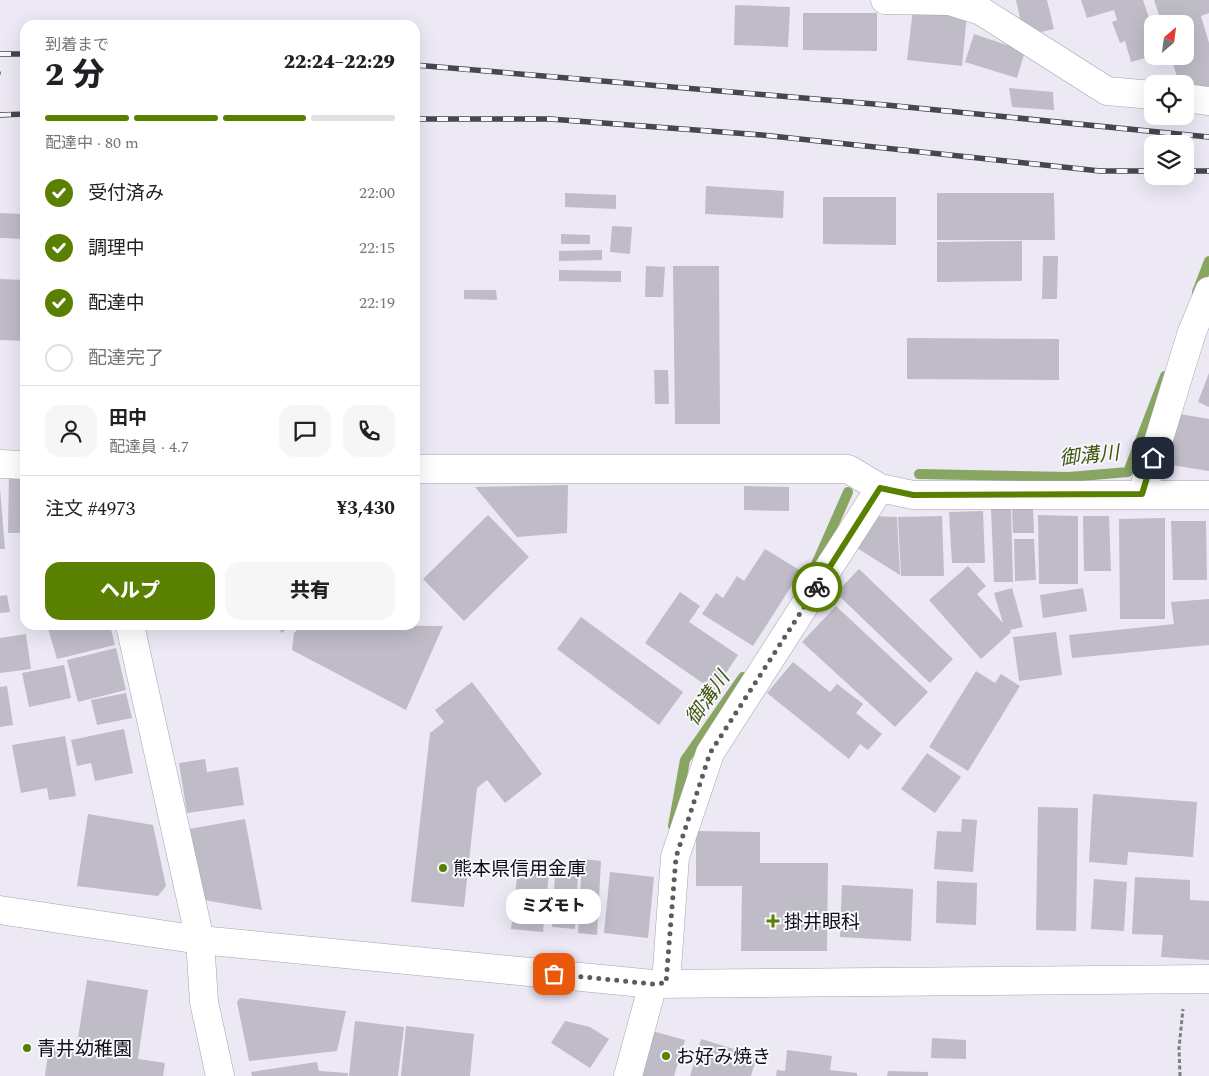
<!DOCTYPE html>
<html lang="ja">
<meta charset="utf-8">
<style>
body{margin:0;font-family:Spectral,"Noto Sans JP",serif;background:#f6f6f6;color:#202124;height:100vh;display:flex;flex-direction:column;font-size:19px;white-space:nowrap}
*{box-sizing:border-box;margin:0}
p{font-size:16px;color:#757577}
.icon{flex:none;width:28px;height:28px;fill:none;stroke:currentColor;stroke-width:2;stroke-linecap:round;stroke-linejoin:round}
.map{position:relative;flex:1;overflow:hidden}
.side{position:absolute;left:20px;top:20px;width:400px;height:610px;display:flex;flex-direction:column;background:#fff;border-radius:15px;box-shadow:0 5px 20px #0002}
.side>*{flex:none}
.needle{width:32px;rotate:29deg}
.controls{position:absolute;left:1144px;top:15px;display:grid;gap:10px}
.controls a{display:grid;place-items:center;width:50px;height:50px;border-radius:10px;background:#fff;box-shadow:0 5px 20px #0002;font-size:25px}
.pin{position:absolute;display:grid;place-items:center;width:42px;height:42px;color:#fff;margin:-21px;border-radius:10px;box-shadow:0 2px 8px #0006}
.courier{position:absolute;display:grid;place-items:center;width:50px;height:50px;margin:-25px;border:4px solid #598000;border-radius:50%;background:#fff;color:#222;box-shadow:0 1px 6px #0007}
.bubble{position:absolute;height:35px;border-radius:15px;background:#fff;box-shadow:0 5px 20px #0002;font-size:16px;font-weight:800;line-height:35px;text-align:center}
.summary em{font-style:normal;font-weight:800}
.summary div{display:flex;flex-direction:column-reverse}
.summary{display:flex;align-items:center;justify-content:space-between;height:85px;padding:0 25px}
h1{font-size:32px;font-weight:800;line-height:38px}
.bar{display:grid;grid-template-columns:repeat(4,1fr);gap:8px 5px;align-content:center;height:60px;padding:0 25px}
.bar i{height:6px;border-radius:4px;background:#e0e0e0}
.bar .current{background:#598000}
.bar p{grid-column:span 4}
.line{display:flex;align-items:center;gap:12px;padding:0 25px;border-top:1px solid #e0e0e0}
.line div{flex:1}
.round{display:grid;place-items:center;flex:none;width:52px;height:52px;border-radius:15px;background:#f6f6f6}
ol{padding:0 25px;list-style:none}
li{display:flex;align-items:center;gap:15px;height:55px}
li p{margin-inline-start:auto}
li .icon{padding:5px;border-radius:50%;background:#598000;color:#fff;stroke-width:4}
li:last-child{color:#757577}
li i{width:28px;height:28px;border:2px solid #e0e0e0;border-radius:50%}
.primary-button{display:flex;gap:10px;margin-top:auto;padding:10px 25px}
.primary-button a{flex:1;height:58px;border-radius:15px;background:#598000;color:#fff;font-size:20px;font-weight:800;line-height:58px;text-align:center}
.primary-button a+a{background:#f6f6f6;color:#202124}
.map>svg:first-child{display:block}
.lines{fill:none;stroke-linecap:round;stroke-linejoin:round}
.stream{stroke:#88a561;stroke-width:10}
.building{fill:#bfbbc7}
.minor-casing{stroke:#a7a3ae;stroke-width:29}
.tertiary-casing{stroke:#a7a3ae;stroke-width:29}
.path{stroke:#7f7d85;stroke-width:3;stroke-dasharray:4 2.5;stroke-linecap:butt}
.minor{stroke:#fff;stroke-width:28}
.tertiary{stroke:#fff;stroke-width:28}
.rail-casing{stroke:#47464c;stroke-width:5.5}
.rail{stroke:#f8f6fe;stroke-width:4;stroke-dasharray:11;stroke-linecap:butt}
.done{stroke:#5d5b62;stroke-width:5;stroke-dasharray:0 9}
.route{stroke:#598000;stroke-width:6}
.poi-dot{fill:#598000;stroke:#f8f6fe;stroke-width:2}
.labels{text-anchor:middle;stroke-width:4;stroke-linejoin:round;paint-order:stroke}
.poi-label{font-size:19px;fill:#100f13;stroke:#f8f6fe;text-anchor:start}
.water-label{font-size:20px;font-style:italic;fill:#3e580c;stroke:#f8f6fe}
</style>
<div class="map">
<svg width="1209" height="1076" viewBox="0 0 1209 1076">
<rect width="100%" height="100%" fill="#ece8f4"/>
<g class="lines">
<g class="stream">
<path d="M1197,292L1209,261"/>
<path d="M919,474L1069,477L1128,472L1165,376"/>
<path d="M814,569L848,492"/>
<path d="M673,826L685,760L743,677"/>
</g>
</g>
<g class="building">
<path d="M1016,0H1047L1054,29L1024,36Z"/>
<path d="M1081,0H1143L1152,27V56L1131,62L1125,41L1120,43L1112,22L1117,20L1114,10L1087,18Z"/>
<path d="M1154,0H1209V13L1201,16L1209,43V86L1185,93V84H1179L1171,56H1185V24H1162Z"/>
<path d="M735,5L790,7L788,47L734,45Z"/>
<path d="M913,9L967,14L962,66L907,60Z"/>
<path d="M803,13H877V51L803,50Z"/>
<path d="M974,34L1025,51L1017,78L965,62Z"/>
<path d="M1009,88L1053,92L1054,110L1012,107Z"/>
<path d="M706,186L784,191L783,218L705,214Z"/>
<path d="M565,193L616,195V209L565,207Z"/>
<path d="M937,193H1054L1055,240H937Z"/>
<path d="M823,197H896V245L823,244Z"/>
<path d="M0,213L25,214V239L0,238Z"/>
<path d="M612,226L632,227L630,254L610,252Z"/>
<path d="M561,234L590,235V244H561Z"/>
<path d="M1022,241V281L937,282V242Z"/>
<path d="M602,250V260L559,261V251Z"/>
<path d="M1043,256H1058L1057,299H1042Z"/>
<path d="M646,266L665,267L663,297H645Z"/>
<path d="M673,266H719L720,424H675Z"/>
<path d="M559,270L621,271V282L559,281Z"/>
<path d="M0,279L25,280V341L0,340Z"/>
<path d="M464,290H496L497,300L464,299Z"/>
<path d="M907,338L1059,339V380L907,379Z"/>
<path d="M654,370H668L669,404H655Z"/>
<path d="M1209,373V407L1198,402Z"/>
<path d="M1174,413L1209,419V471L1165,464Z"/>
<path d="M9,474L25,475V546H22V533H8Z"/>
<path d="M568,485L567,533L517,537L475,487Z"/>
<path d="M744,486L789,487V511L744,510Z"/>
<path d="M0,488L5,549H0Z"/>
<path d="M1012,506H1033L1034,533H1013Z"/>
<path d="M1011,508L1013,582H994L991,509Z"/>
<path d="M983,511L985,563H952L949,512Z"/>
<path d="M488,515L529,557L464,621L423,579Z"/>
<path d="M1038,515L1078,516V584H1039Z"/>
<path d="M872,516L897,517L900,575L857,548Z"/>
<path d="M942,516L944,576H901L898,517Z"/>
<path d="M1083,516H1109L1111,571H1084Z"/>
<path d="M1165,518V619H1120L1119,519Z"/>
<path d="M1171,521H1206L1207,580H1173Z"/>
<path d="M1014,539H1034L1036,580L1015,581Z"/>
<path d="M765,549L801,571L753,646L702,614L716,593L723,598L737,576L744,581Z"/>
<path d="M968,566L986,586L977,594L1003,623L994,593L1012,588L1023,627L1010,630L1011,632L981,659L929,600Z"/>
<path d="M859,569L953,659L930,683L836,593Z"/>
<path d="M1083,588L1087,611L1043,618L1040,595Z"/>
<path d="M680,592L700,606L689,622L738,655L714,691L645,643Z"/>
<path d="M7,595L10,612L0,613V596Z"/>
<path d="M1209,599V645L1072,658L1069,635L1174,624L1171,602Z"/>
<path d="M836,606L928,692L895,727L802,642Z"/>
<path d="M581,617L683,692L659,725L557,649Z"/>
<path d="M47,625H110L115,645L57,659Z"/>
<path d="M275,625H291L282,633Z"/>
<path d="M302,625H333L443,626L406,710L292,650L294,633Z"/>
<path d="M1056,632L1062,675L1019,681L1013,637Z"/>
<path d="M26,634L31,669L0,673V638Z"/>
<path d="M116,648L126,690L78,702L67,660Z"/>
<path d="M793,662L830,692L837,684L863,704L856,713L882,734L868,750L860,744L849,759L767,693Z"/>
<path d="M64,665L71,698L29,707L22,673Z"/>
<path d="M976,671L995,683L1001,674L1020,686L968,771L929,747Z"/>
<path d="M472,682L542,774L505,803L487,780L477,788L464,907L411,902L430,733L444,722L435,710Z"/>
<path d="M7,686L13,725L0,727V687Z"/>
<path d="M126,693L132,718L97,725L91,700Z"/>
<path d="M124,729L133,773L95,781L91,763L77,766L71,740Z"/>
<path d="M65,736L76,796L49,800L47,788L21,793L12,745Z"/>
<path d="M927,753L961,777L935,813L901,789Z"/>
<path d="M205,759L207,772L238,767L244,805L187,813L179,763Z"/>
<path d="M1093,794L1197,802L1193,857L1128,852L1127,865L1089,862Z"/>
<path d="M1038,807L1078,808L1076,931L1036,930Z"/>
<path d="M88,814L153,825L166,886L158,896L77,886Z"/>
<path d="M245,819L262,910L204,900L189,829Z"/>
<path d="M962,819L977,820L973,872L934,869L937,831L961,832Z"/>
<path d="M696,831L760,832V863H828L827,951H741L742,886H696Z"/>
<path d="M582,859L601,861L597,935L578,933Z"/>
<path d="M518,869L549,873L543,932L511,929Z"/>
<path d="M555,872L578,874L575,929L552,927Z"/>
<path d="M610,872L654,877L648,938L604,933Z"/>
<path d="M1135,877L1190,880V900L1209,901V960L1161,957L1163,935L1132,934Z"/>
<path d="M1094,879L1127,882L1124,931L1091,929Z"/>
<path d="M937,881L977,883L976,925L936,923Z"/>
<path d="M842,885L913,889L911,941L840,937Z"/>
<path d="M87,980L148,990L138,1059L165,1063L163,1076H45L49,1047L76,1051Z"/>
<path d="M240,998L346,1011L337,1051L249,1061L237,1002Z"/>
<path d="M355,1021L404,1027L398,1076H349Z"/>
<path d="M565,1021L590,1027L609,1039L590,1068L551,1043Z"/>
<path d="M406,1026L474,1034L470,1076H401Z"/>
<path d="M652,1031L685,1040L674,1076H639Z"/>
<path d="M932,1038L966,1040V1059L931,1058Z"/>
<path d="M701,1039L757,1056L751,1076H690Z"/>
<path d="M787,1050L832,1056L830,1070L857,1073V1076H776L777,1070L785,1071Z"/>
<path d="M317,1062L319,1071L348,1073V1076H252L251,1072Z"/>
<path d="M888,1071L928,1072V1076H887Z"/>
</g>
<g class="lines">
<g class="minor-casing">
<g id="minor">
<path d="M885,0L949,1L981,11L1107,91L1152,95"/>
<path d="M1185,98L1209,101"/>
<path d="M415,469H848L880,488L913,495H1209"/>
<path d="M1142,494L1192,332L1209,291"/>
<path d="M130,625L200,940L204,1002L220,1076"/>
<path d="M666,983L675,857L710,753L880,488"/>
<path d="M628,1076L653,984"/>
</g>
</g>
<g class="tertiary-casing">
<g id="tertiary">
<path d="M0,464L25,465"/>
<path d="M0,910L200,940L653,984L1209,979"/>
</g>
</g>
<g class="path">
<path d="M0,73H1"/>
<path d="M1180,1076L1179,1048L1183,1009"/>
</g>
<use href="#minor" class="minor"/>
<use href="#tertiary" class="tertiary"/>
<g class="rail-casing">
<g id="rail">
<path d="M0,54H25"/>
<path d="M415,65L886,105L1209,137"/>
<path d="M0,115L25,114"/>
<path d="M415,119H550L762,135L1100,171H1152"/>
<path d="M1185,171H1209"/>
</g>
</g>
<use href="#rail" class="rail"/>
</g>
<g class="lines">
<path class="done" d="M554,974L653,984L666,983L676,857L710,753L817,587"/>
<path class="route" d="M817,587L880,488L913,495L1142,494L1153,458"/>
</g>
<g class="poi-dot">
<circle cx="443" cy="868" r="5"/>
<path d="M770.5 913.5h5v5h5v5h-5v5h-5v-5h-5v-5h5z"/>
<circle cx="27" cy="1048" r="5"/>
<circle cx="666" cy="1056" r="5"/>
</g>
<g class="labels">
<g class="poi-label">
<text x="453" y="875">熊本県信用金庫</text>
<text x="784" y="928">掛井眼科</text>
<text x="37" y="1055">青井幼稚園</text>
<text x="676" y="1063">お好み焼き</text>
</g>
<g class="water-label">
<text transform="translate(1089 455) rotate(-6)" y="7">御溝川</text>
<text transform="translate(707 698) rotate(-55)" y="7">御溝川</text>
</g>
</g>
</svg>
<div class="controls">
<a><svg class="needle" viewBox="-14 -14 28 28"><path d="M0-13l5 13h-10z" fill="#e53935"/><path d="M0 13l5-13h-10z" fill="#757577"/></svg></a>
<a><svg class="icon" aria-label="locate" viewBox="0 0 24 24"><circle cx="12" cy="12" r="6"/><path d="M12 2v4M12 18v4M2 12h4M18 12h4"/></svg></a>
<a><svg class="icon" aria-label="layers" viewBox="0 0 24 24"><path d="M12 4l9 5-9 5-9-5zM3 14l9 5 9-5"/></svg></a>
</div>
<div class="pin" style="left:554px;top:974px;background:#ea580c"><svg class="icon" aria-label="bag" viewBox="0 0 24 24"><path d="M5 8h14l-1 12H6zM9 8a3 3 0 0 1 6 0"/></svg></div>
<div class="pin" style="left:1153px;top:458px;background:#1f2937"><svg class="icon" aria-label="home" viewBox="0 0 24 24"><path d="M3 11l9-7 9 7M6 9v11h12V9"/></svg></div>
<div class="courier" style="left:817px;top:587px"><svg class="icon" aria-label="bike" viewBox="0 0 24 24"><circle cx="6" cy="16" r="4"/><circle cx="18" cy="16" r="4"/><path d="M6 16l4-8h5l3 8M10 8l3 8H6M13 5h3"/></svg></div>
<div class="bubble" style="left:506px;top:889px;width:95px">ミズモト</div>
<section class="side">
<div class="summary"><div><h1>2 分</h1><p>到着まで</p></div><em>22:24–22:29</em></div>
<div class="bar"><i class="current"></i><i class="current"></i><i class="current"></i><i></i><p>配達中 · 80 m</p></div>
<ol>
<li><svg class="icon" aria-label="check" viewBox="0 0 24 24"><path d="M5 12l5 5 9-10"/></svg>受付済み<p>22:00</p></li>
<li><svg class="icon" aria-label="check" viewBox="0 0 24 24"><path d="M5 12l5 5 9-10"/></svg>調理中<p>22:15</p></li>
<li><svg class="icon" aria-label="check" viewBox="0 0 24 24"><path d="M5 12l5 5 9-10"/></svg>配達中<p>22:19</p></li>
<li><i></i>配達完了</li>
</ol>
<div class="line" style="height:90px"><a class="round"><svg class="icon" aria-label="person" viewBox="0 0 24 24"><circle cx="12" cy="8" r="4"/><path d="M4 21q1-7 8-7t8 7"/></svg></a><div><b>田中</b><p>配達員 · 4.7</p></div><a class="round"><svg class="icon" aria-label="chat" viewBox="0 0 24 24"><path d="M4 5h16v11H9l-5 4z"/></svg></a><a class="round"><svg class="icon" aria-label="phone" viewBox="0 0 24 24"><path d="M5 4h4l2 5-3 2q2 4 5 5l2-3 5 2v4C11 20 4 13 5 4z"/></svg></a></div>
<div class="line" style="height:65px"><div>注文 #4973</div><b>¥3,430</b></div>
<div class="primary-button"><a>ヘルプ</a><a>共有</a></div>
</section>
</div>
